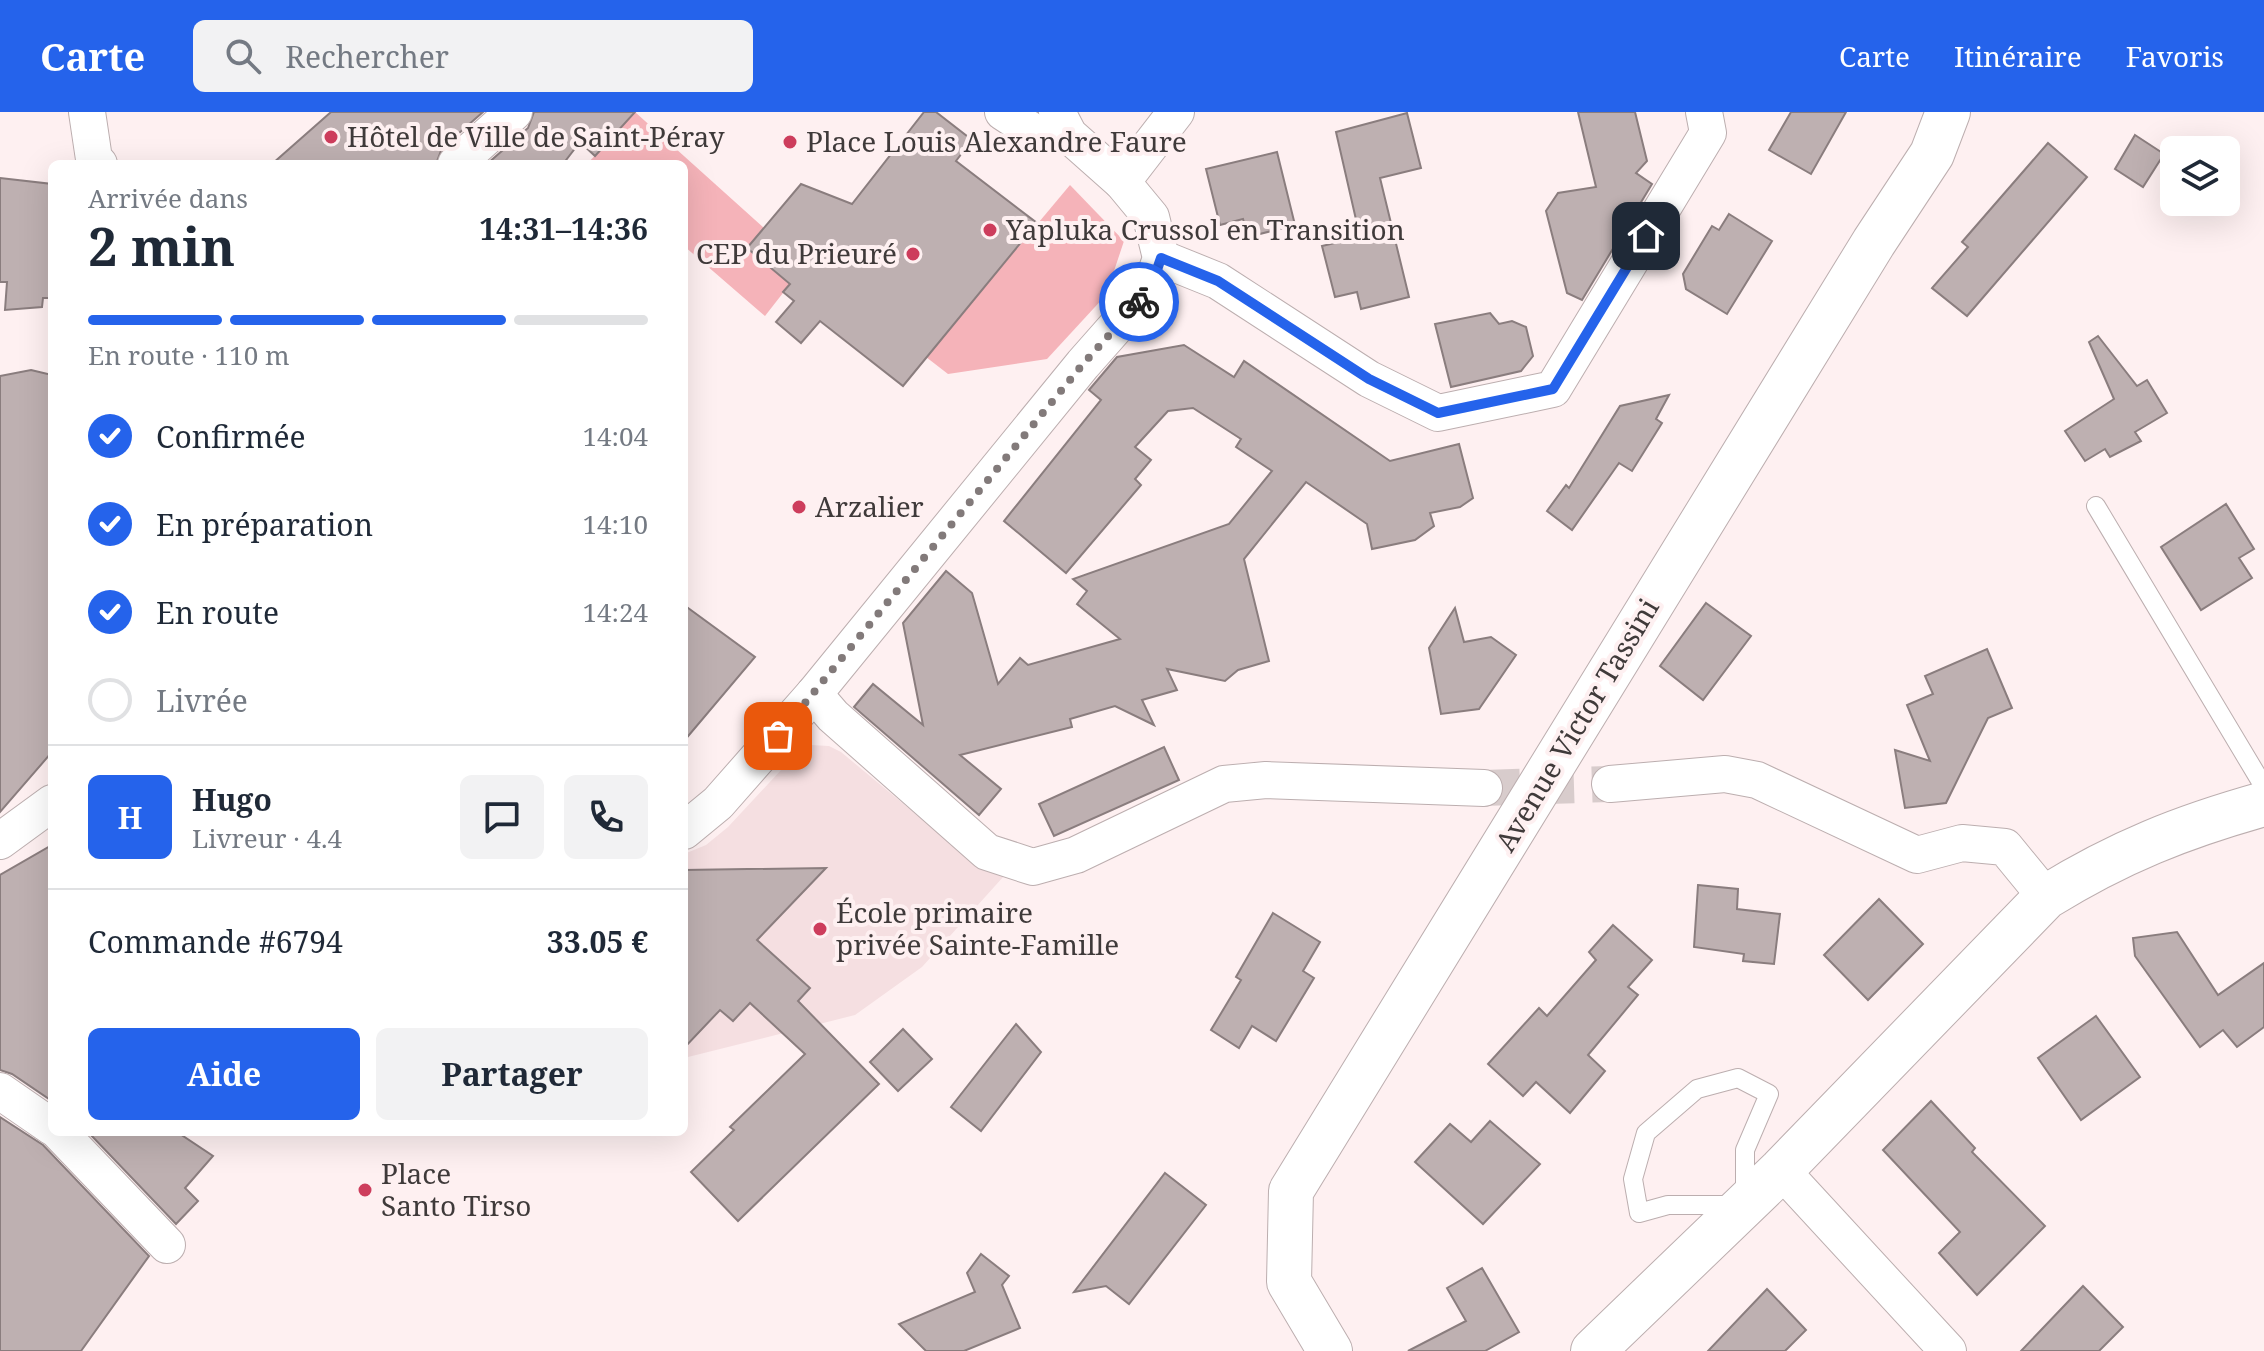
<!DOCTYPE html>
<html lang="fr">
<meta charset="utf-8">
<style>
body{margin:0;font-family:"Noto Serif",serif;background:#f2f2f3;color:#1f2937;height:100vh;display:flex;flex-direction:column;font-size:30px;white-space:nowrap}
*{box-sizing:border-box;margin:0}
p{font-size:26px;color:#747a83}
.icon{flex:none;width:44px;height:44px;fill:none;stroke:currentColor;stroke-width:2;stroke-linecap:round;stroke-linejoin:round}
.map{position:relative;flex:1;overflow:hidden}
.details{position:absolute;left:48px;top:48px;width:640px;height:976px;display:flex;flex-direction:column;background:#fff;border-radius:12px;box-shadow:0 8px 32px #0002}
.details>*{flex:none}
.tools{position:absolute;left:2160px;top:24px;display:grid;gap:16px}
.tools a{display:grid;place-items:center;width:80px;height:80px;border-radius:12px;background:#fff;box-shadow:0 8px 32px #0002;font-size:40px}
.pin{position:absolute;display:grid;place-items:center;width:68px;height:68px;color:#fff;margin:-34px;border-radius:16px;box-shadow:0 4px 12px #0006}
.courier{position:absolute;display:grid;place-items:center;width:80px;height:80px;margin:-40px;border:6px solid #2563eb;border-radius:50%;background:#fff;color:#222;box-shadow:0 2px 10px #0007}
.headline em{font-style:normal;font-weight:700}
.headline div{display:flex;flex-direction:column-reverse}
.headline{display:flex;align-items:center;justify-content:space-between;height:136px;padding:0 40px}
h1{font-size:52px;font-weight:700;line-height:60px}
.bar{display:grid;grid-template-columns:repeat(4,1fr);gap:12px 8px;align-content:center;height:96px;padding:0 40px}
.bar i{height:10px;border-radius:6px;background:#e0e1e3}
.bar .on{background:#2563eb}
.bar p{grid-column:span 4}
.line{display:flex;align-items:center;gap:20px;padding:0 40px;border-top:2px solid #e0e1e3}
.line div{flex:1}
.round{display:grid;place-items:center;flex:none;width:84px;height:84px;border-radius:12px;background:#f2f2f3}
ol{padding:0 40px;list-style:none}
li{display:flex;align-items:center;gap:24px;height:88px}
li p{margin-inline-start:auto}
li .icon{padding:8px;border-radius:50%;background:#2563eb;color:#fff;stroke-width:4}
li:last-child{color:#747a83}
li i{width:44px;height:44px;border:4px solid #e0e1e3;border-radius:50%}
.button{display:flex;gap:16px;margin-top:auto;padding:16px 40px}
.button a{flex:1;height:92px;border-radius:12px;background:#2563eb;color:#fff;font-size:32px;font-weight:700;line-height:92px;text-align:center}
.button a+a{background:#f2f2f3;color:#1f2937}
header{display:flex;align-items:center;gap:48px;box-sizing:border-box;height:112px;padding:0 40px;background:#2563eb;color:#fff}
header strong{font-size:38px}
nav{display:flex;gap:44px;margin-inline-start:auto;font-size:28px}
.search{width:560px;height:72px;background:#f2f2f3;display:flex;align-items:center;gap:20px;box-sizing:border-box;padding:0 28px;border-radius:12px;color:#747a83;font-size:30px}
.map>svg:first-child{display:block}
.built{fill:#f5dfe1}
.green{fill:#f5b3b9}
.building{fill:#beb0b1;stroke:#8a7d7e;stroke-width:2}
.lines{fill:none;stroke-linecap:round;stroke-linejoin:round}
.minor-tunnel{stroke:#d8cccc;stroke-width:36;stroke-dasharray:36 18;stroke-linecap:butt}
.service-casing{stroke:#bcaeaf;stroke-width:20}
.minor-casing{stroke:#bcaeaf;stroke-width:38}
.tertiary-casing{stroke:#bcaeaf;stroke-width:46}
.service{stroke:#fff;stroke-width:18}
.minor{stroke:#fff;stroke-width:36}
.tertiary{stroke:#fff;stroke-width:44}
.done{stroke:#827a7a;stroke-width:8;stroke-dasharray:0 14.4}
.route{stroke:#2563eb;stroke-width:10}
.poi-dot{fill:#cd3d5c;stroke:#fef0f1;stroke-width:3}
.labels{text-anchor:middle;stroke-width:8;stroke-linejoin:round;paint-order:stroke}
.poi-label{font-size:28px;fill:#3f3a3a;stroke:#fef0f1;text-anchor:start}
.street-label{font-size:28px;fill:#3f3a3a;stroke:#fef0f1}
</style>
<header>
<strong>Carte</strong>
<div class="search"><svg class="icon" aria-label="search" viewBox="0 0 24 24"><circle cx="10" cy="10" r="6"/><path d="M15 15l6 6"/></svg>Rechercher</div>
<nav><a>Carte</a><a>Itinéraire</a><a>Favoris</a></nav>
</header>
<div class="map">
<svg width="2264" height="1239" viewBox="0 0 2264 1239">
<rect width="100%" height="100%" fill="#fef0f1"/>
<path class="built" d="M811,633L829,634L841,640L971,748L1004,764L922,855L855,903L684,946V742L706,733L728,715L795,643Z"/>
<g class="green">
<path d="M635,0L764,116L747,137L790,172L765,204L684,134V52L588,51Z"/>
<path d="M1070,73L1124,129L1106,183L1047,247L948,262L926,245Z"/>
</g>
<g class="building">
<path d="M331,0H483L442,36L436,52H272Z"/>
<path d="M534,0H635L595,44L580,30L563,52H487L528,16Z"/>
<path d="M924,0H936L972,28L956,49L1037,111L903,274L820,209L801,231L776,210L794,189L783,180L790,172L747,136L801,72L852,92Z"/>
<path d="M1578,0H1635L1647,49L1636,61L1652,72L1582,188L1567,181L1546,99L1558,81L1596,75Z"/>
<path d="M1791,0H1846L1811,62L1769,38Z"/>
<path d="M1407,1L1421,56L1380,66L1409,185L1361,197L1357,180L1335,185L1322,134L1360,125L1336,20Z"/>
<path d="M2135,23L2164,42L2143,75L2115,57Z"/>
<path d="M2048,31L2087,65L1967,204L1932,176L1968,135L1962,130Z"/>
<path d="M1277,40L1295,113L1248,125L1243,107L1220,113L1206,57Z"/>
<path d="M0,66L52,72V186H43L42,195L5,198L7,170H0Z"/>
<path d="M1729,102L1772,129L1727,202L1686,177L1683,162L1712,114L1719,118Z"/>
<path d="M1490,201L1499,212L1512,209L1526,215L1533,244L1521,259L1451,275L1435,212Z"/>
<path d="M2098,224L2137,274L2147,268L2167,301L2135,320L2141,329L2110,345L2105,337L2085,349L2065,319L2114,287L2089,230Z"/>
<path d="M1184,233L1234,265L1244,249L1390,349L1459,332L1473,386L1460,395L1430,401L1434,414L1415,428L1372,437L1367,412L1306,370L1244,447L1269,549L1238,558L1225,569L1167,557L1177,578L1142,588L1154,613L1115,594L1070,607L1072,615L960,643L1001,677L979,703L854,595L873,572L923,613L903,511L946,459L972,481L998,572L1020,546L1028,553L1120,527L1077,492L1087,479L1073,467L1229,412L1272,359L1236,335L1241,327L1193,296L1168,299L1135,335L1151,348L1135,367L1141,373L1066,461L1004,409L1101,288L1089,278L1117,245Z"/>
<path d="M31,258L52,263V640L0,700V264Z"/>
<path d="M1669,283L1656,307L1662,311L1632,359L1619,351L1572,418L1547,399L1566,373L1569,376L1620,294Z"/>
<path d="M2226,392L2254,437L2239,446L2252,466L2201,498L2161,435Z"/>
<path d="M1706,491L1751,524L1703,588L1660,554Z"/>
<path d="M684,493L755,545L684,629Z"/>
<path d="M1455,496L1464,530L1491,525L1516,543L1479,597L1441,602L1429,536Z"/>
<path d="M1987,537L2012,596L1988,606L1946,691L1905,696L1895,638L1930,649L1907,593L1933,582L1925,564Z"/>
<path d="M1164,635L1179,668L1054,724L1039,692Z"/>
<path d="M52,733V989L12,962L0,958V763Z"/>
<path d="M826,756L757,828L810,876L798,889L879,972L738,1109L691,1060L734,1018L730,1015L805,942L750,891L733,909L720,898L684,936V758Z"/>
<path d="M1698,773L1738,777L1737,797L1780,802L1774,852L1743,849L1744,842L1694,835Z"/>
<path d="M1879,787L1923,832L1868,888L1824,843Z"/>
<path d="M1273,801L1320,830L1303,859L1314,866L1276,929L1252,914L1239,936L1211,918L1241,868L1236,865Z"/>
<path d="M1613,813L1652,848L1628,875L1638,883L1588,943L1605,959L1570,1001L1536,970L1523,984L1488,952L1539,896L1547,904L1596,848L1589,840Z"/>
<path d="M2177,820L2218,883L2264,851V915L2237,935L2223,918L2200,935L2135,844L2133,826Z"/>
<path d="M2096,904L2140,965L2081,1008L2038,946Z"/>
<path d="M1016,912L1041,940L981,1019L951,995Z"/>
<path d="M903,917L932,947L898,979L870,950Z"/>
<path d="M1931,989L1975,1036L1972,1040L2045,1114L1977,1183L1939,1141L1960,1120L1883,1038Z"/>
<path d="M0,1005L43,1033L149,1144L81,1239H0Z"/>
<path d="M1490,1009L1540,1052L1483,1112L1415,1050L1450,1012L1471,1030Z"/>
<path d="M88,1020H177L213,1044L185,1076L198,1089L176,1112Z"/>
<path d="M1165,1061L1206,1093L1129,1192L1106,1174L1074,1180Z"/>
<path d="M981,1142L1009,1164L1002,1173L1020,1216L964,1239H926L899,1212L975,1180L967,1161Z"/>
<path d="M1482,1156L1519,1220L1485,1239H1408L1466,1209L1447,1176Z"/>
<path d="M2083,1174L2123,1215L2099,1239H2021Z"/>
<path d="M1767,1177L1806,1218L1785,1239H1708Z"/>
</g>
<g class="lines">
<path class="minor-tunnel" d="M1484,676L1610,672"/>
<g class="service-casing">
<g id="service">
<path d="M2096,394L2264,675"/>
<path d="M1738,966L1769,982L1745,1038V1093H1668L1639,1101L1633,1067L1646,1021L1697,977Z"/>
</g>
</g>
<g class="minor-casing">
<g id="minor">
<path d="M87,0L94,47L99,52"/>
<path d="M1003,0L1035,21L1069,23"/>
<path d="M456,52L514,0"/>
<path d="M1122,70L1176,0"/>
<path d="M1161,146L1218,169L1369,267L1438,301L1553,277L1708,21L1704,0"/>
<path d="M814,582L833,604L987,740L1033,755L1076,743L1224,672L1266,668L1484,676"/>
<path d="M1610,672L1725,662L1757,668L1917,743L1962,731L2005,735L2046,785"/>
<path d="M684,719L718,691L814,582L1083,252L1151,175L1161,146L1151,105L1122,70L1069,23L1057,0"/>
<path d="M0,729L52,691"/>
<path d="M0,979L52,1015"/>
<path d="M59,1020L167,1133"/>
<path d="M1781,1058L1948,1239"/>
</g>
</g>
<g class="tertiary-casing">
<g id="tertiary">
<path d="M1330,1239L1289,1170L1291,1079L1874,130L1932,42L1948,0"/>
<path d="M1593,1239L1781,1058L2046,785C2119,740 2182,715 2264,692"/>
</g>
</g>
<use href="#service" class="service"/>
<use href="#minor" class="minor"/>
<use href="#tertiary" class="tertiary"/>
</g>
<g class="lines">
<path class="done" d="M778,624L1083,252L1139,190"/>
<path class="route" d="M1139,190L1151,175L1161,146L1218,169L1369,267L1438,301L1553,277L1646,124"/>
</g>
<g class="poi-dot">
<circle cx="331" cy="25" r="8"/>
<circle cx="790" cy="30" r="8"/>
<circle cx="990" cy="118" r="8"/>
<circle cx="913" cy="142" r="8"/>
<circle cx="799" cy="395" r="8"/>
<circle cx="820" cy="817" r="8"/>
<circle cx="365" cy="1078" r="8"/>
</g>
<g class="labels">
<g class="poi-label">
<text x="347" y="35">Hôtel de Ville de Saint-Péray</text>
<text x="806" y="40">Place Louis Alexandre Faure</text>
<text x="1006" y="128">Yapluka Crussol en Transition</text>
<text x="897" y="152" text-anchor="end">CEP du Prieuré</text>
<text x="815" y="405">Arzalier</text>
<text x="836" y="811">École primaire<tspan x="836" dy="32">privée Sainte-Famille</tspan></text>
<text x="381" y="1072">Place<tspan x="381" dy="32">Santo Tirso</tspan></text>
</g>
<g class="street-label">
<text transform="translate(1577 613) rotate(-59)" y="10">Avenue Victor Tassini</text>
</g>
</g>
</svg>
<div class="tools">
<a><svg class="icon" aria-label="layers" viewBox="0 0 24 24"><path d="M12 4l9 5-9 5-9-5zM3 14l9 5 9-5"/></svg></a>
</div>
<div class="pin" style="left:778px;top:624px;background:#ea580c"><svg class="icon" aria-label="bag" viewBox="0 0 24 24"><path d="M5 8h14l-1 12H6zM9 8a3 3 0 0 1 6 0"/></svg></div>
<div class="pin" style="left:1646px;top:124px;background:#1f2937"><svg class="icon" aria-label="home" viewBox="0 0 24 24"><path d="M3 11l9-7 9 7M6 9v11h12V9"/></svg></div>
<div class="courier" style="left:1139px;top:190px"><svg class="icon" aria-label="bike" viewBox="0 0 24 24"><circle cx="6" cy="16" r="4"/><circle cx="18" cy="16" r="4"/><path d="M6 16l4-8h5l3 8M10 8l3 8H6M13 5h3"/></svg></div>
<section class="details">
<div class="headline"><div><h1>2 min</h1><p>Arrivée dans</p></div><em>14:31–14:36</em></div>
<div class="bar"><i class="on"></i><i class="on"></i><i class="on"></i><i></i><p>En route · 110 m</p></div>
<ol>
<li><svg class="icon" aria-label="check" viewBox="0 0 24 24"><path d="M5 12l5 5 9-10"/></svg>Confirmée<p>14:04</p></li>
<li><svg class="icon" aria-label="check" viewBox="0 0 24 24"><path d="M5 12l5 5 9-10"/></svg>En préparation<p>14:10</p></li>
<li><svg class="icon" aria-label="check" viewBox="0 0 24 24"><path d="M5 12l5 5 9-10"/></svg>En route<p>14:24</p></li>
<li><i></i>Livrée</li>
</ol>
<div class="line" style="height:144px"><b class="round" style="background:#2563eb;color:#fff">H</b><div><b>Hugo</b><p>Livreur · 4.4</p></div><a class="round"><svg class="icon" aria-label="chat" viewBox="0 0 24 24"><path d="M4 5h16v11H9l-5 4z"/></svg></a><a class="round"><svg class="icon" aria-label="phone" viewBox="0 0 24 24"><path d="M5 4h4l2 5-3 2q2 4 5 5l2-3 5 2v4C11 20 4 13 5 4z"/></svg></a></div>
<div class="line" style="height:104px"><div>Commande #6794</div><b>33.05 €</b></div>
<div class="button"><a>Aide</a><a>Partager</a></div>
</section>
</div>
